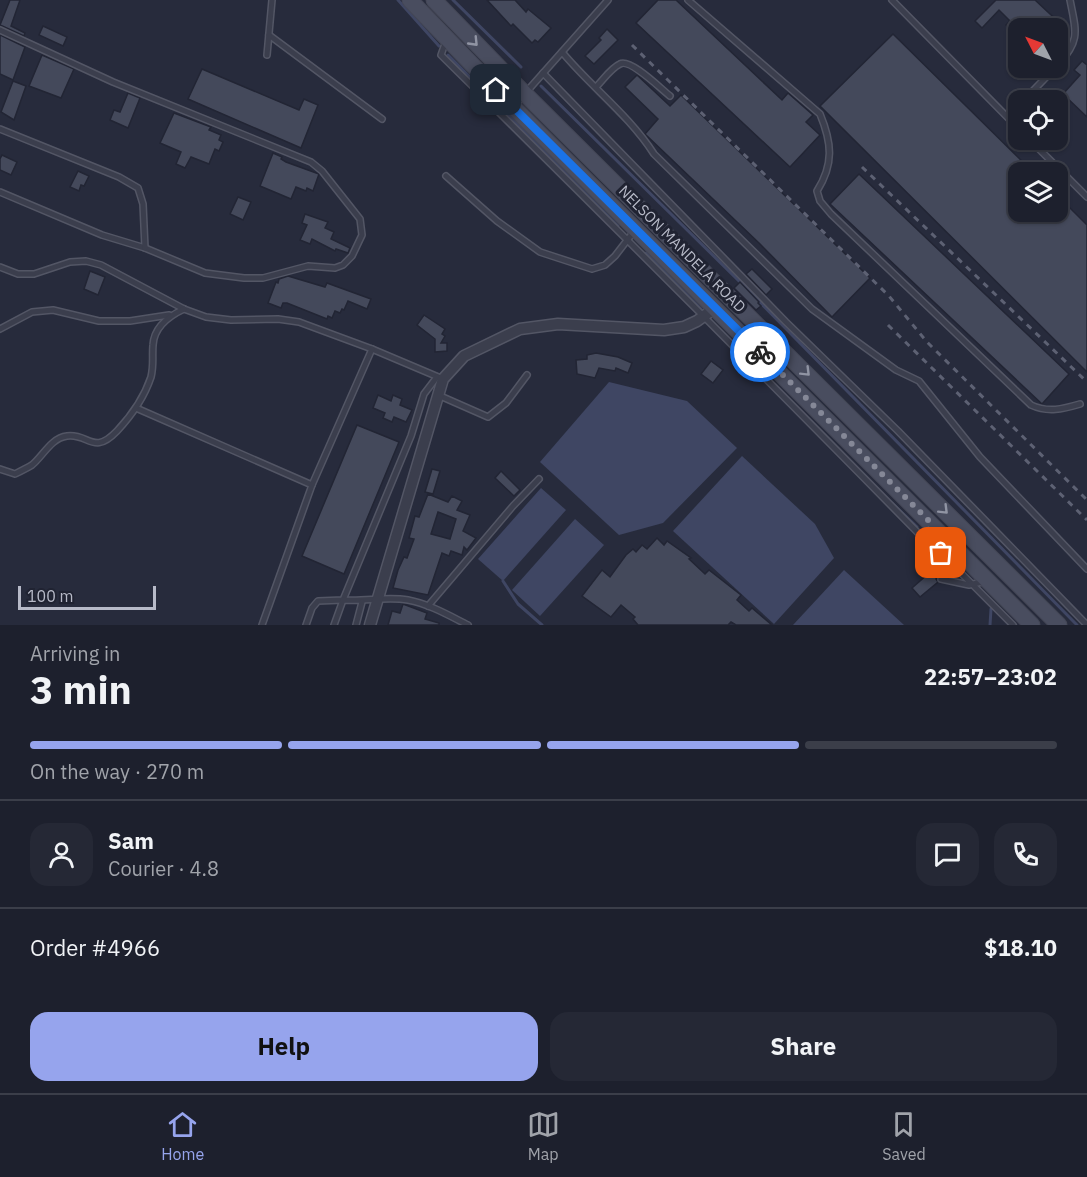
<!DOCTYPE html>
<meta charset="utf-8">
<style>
body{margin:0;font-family:"IBM Plex Sans",sans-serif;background:#252835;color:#f1f3f6;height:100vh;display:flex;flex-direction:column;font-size:22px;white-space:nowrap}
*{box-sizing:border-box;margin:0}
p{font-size:20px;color:#a0a3aa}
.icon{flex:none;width:33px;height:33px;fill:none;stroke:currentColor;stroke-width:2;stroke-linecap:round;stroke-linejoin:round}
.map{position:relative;height:625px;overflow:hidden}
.drawer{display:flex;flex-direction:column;background:#1d202d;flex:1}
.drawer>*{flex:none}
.needle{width:39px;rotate:312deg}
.buttons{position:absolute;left:1008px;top:18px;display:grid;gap:12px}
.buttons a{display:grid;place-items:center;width:60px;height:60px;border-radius:12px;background:#1d202d;box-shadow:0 2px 4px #0004,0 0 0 2px #3b3e49;font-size:30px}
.scale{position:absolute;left:18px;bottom:15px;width:138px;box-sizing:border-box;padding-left:6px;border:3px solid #b7bac8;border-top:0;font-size:16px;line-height:21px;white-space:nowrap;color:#b7bac8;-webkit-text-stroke:4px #202332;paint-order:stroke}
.pin{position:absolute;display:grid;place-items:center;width:51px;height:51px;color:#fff;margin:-26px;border-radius:12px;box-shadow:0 3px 9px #0006}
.courier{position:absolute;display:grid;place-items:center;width:60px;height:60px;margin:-30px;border:4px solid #1a73e8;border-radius:50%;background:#fff;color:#222;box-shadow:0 2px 8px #0007}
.headline em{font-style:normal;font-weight:700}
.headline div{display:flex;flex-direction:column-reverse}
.headline{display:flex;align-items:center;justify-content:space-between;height:102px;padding:0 30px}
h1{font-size:39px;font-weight:700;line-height:45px}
.bar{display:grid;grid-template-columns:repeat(4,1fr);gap:9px 6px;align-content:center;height:72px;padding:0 30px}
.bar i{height:8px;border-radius:4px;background:#3b3e49}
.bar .active{background:#96a4ed}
.bar p{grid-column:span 4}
.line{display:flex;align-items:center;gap:15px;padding:0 30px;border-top:2px solid #3b3e49}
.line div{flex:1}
.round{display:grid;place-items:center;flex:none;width:63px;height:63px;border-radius:18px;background:#252835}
.cta{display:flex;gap:12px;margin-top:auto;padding:12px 30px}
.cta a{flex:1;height:69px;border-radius:18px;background:#96a4ed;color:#111;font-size:24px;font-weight:700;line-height:69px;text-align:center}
.cta a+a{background:#252835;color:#f1f3f6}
.menu{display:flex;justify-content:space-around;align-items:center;height:84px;border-top:2px solid #3b3e49;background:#1d202d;font-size:16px;color:#a0a3aa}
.menu a{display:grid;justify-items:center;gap:3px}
.menu .active{color:#96a4ed}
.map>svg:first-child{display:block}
.water{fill:#3f4663}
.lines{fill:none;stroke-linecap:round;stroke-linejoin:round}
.stream{stroke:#3f4663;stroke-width:3}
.building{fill:#44495b;stroke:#222534;stroke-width:1.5;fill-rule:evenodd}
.service-casing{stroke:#535665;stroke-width:8}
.minor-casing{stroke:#535665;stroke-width:13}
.secondary-casing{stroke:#444756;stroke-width:17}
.service{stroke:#3b3e4d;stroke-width:5}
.minor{stroke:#3b3e4d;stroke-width:10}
.secondary{stroke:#494d5f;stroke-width:15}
.rail{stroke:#5d6173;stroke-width:3;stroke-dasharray:6 6;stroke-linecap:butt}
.oneway{stroke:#9094a3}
.done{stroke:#858897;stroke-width:6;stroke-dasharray:0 10.8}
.route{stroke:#1a73e8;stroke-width:8}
.labels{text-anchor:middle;stroke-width:6;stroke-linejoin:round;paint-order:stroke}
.street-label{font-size:15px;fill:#b7bac8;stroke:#202332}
</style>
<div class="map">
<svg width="1087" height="625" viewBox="0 0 1087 625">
<rect width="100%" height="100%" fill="#272b3c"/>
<g class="water">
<path d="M609,382L687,401L737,448L663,523L619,535L540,462Z"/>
<path d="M742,456L815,524L834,558L774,624L673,531Z"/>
<path d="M541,488L566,510L503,581L478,559Z"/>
<path d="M575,519L604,545L540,616L512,590Z"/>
<path d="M844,570L904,625H793Z"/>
</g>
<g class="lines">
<g class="stream">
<path d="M398,0L439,46"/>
<path d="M453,0L521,67"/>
<path d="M448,55L618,226"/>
<path d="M541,86L740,282L1077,625"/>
<path d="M646,253L701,309"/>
<path d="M892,503L917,527"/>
<path d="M503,581L518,604L542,625"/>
<path d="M990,625L991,609"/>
</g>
</g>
<g class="building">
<path d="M10,0H20L11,26L25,33L24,36L0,25Z"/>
<path d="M487,0H515L526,12L528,9L551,28L538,42L535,40L532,43L513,24L511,26Z"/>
<path d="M658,0H676L782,100L788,93L813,115L806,122L820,135L790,167L636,23Z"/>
<path d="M996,0H1035L1065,28H1018V36L1006,25L1010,21L999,10L982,28L975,21Z"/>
<path d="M43,26L67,37L63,46L39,35Z"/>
<path d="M607,29L618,40L594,64L585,56L601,40L599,38Z"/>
<path d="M893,34L1033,172H1018V212H1058V196L1087,225V372L820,106Z"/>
<path d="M0,35L25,47L13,80L0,74Z"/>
<path d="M42,55L74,69L61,98L29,86Z"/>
<path d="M1082,61L1087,65V117L1063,94L1080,75L1074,70Z"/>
<path d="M202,69L299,110L304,99L318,105L301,148L188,99Z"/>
<path d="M637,75L670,106L681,95L870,278L832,317L759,243L645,134L658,119L625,87Z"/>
<path d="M13,81L26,86L14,120L1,112Z"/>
<path d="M128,93L140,98L128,128L110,120L114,110L120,112Z"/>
<path d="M174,113L211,127L209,130L221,135L219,140L223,142L219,151L215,149L209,164L191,157L185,168L176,164L181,152L160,143Z"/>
<path d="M273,153L282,157L281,159L286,162L319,174L313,191L307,188L306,191L296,187L291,199L260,186Z"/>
<path d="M2,155L17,162L11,175L0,170V159Z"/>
<path d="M78,171L89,176L84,186L81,185L79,191L70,187Z"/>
<path d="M859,174L1069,374L1042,404L830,204Z"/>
<path d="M238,197L251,202L243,220L230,214Z"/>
<path d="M305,214L328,222L325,228L334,232L331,239L350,248L348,253L336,249L335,251L312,239L310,244L300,240L307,225L302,223Z"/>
<path d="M752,269L772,289L766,295L746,274Z"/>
<path d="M90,271L105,277L98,295L84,289Z"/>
<path d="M288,276L325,287L327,283L371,299L367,309L348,301L344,310L342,309L340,313L335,311L332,318L328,316L327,319L287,303H283L281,308L268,303L276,282L278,283L279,279Z"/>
<path d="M740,282L759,302L758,303L761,306L756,310L734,288Z"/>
<path d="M424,315L445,329L442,334L445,336L441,343H447V351L435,352V339L417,325Z"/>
<path d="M596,353L618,357L632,363L628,373L616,368L615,371L599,368L595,378L577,374L576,360L587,359V355Z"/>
<path d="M711,361L723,370L713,383L701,374Z"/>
<path d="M378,395L391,401L393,395L402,399L400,405L412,410L406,422L394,417L392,422L383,418L385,413L373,408Z"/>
<path d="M357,425L399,442L344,574L302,556Z"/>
<path d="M432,469L440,471L433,494L425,492Z"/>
<path d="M501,471L520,490L514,496L495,478Z"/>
<path d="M428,494L448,502L452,496L462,501L457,510L470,515L463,531L476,538L467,550L464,547L462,555L451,551L449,556L442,553L428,595L393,588L398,570L404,557L407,558L414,539L409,538L415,516L419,517ZM438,512L456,519L450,539L431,534Z"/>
<path d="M657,538L664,545L667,541L691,558L689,559L705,574L709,570L741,595L737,600L749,611L752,608L772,625H736L731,622L728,625H638L633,619L635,617L621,605L611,617L582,596L602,570L610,577L626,555L633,549L636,552L642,545L647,549Z"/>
<path d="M937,566L944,575H938L936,579L938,582L920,597L912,588L928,574L932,576L935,575Z"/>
<path d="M403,604L427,613L425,619L439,623V625H388L392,611L400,613Z"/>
</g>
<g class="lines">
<g class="service-casing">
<g id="service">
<path d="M688,0L820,114C832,143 834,164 817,191L820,201L831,214L1031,405C1048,413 1063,409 1080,404"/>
<path d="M892,0L1018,128"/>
<path d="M0,30L113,82L311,162L322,171L360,219L362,235L352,256L343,265L335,268L308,266L263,278H244L205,273L145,248L102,235L0,192"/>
<path d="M269,35L382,119"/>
<path d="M446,41L441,55L445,59C607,219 767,379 926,541L941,553L1013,625"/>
<path d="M562,52C591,87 629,115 654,154L812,309L896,370L919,381L980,457L1087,569"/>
<path d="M267,55L272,0"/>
<path d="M1058,65C1081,40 1076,31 1070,0"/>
<path d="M543,73L786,322L898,431L1087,625"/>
<path d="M596,87C603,80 611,68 620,64C630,58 661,89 670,96"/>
<path d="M1024,100L1055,68"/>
<path d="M513,107L608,0"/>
<path d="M1008,117L1018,107"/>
<path d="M0,129L119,177L138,188L143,204L145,248"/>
<path d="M1030,140L1087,197"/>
<path d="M446,176L497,221L540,252L592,269L605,265L615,256L635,230"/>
<path d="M0,267L18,274H34L70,262L86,261L101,265L184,309L206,317L231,320L278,319L299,322L372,349L443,379"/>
<path d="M0,329L32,312L53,310L99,321H130L169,315"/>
<path d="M438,395L488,417L506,403L527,375"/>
<path d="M136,408L312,485"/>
<path d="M0,469L15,474C21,471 27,468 32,465C43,456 51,438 67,436C89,433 93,456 117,431C132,415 144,398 151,377C154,365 152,357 153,345C154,327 169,316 184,309"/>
<path d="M929,527L924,549L932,571"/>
<path d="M941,579L969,585L986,581"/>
<path d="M428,606L513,506L539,479"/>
<path d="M262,625L312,485L372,349"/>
<path d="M306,625L312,608L318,601L343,600L411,436L424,394L437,377"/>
<path d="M334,625L343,600C364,602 386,596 408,600C429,604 448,615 468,625"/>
<path d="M356,625L362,602"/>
</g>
</g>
<g class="minor-casing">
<path id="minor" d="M370,625L443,379L464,356L520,329L558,324L664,330L684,327L697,321L715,308"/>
</g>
<g class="secondary-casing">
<g id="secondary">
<path d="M410,0L513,107L1032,625"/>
<path d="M434,0L525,94L1059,625"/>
</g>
</g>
<use href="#service" class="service"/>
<use href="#minor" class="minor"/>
<use href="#secondary" class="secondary"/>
<g class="rail">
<path d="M632,45L889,296L927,342L1087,500"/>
<path d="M862,167L1087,382"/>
<path d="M888,325L1087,520"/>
</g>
</g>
<defs><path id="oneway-chevron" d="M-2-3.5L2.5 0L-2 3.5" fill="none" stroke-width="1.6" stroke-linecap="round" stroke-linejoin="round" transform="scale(1.5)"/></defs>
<g class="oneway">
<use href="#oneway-chevron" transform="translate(474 42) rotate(46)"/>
<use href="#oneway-chevron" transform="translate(806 372) rotate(45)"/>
<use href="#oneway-chevron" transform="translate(944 510) rotate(45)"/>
</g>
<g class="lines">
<path class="done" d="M760,352L930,522L926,541L941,553"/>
<path class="route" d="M496,90L760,352"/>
</g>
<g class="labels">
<g class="street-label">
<text transform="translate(682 249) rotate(45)" y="5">NELSON MANDELA ROAD</text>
</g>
</g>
</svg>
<div class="buttons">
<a><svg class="needle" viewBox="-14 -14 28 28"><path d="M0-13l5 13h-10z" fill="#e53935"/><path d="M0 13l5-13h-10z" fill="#a0a3aa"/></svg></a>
<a><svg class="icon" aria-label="locate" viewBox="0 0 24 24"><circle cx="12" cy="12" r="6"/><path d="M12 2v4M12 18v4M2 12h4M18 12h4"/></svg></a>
<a><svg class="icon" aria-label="layers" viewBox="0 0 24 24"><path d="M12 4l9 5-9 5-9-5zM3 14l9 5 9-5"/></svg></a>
</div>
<div class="scale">100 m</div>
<div class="pin" style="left:941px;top:553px;background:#ea580c"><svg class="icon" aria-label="bag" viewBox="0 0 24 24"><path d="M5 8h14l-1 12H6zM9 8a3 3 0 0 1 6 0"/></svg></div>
<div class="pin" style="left:496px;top:90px;background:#1f2937"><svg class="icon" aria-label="home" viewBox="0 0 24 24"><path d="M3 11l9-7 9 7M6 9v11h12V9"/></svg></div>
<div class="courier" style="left:760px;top:352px"><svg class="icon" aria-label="bike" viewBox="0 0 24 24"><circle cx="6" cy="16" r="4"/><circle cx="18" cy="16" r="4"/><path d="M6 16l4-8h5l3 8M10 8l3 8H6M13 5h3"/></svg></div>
</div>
<section class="drawer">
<div class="headline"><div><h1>3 min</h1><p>Arriving in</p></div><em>22:57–23:02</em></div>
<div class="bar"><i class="active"></i><i class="active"></i><i class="active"></i><i></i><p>On the way · 270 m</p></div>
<div class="line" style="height:108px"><a class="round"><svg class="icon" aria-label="person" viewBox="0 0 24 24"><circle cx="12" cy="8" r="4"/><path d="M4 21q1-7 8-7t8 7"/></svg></a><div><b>Sam</b><p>Courier · 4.8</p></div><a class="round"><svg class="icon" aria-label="chat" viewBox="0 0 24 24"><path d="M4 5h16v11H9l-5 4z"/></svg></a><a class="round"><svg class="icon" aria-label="phone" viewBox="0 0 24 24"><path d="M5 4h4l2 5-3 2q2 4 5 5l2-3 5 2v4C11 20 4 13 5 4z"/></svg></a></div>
<div class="line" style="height:78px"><div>Order #4966</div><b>$18.10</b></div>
<div class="cta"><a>Help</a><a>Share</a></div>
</section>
<nav class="menu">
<a class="active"><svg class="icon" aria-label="home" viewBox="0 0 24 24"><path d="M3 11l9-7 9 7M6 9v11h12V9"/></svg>Home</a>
<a><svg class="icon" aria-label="map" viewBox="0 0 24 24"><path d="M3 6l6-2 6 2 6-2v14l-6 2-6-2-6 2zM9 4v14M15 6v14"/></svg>Map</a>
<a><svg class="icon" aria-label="saved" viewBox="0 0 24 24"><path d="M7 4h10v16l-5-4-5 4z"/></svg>Saved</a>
</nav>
